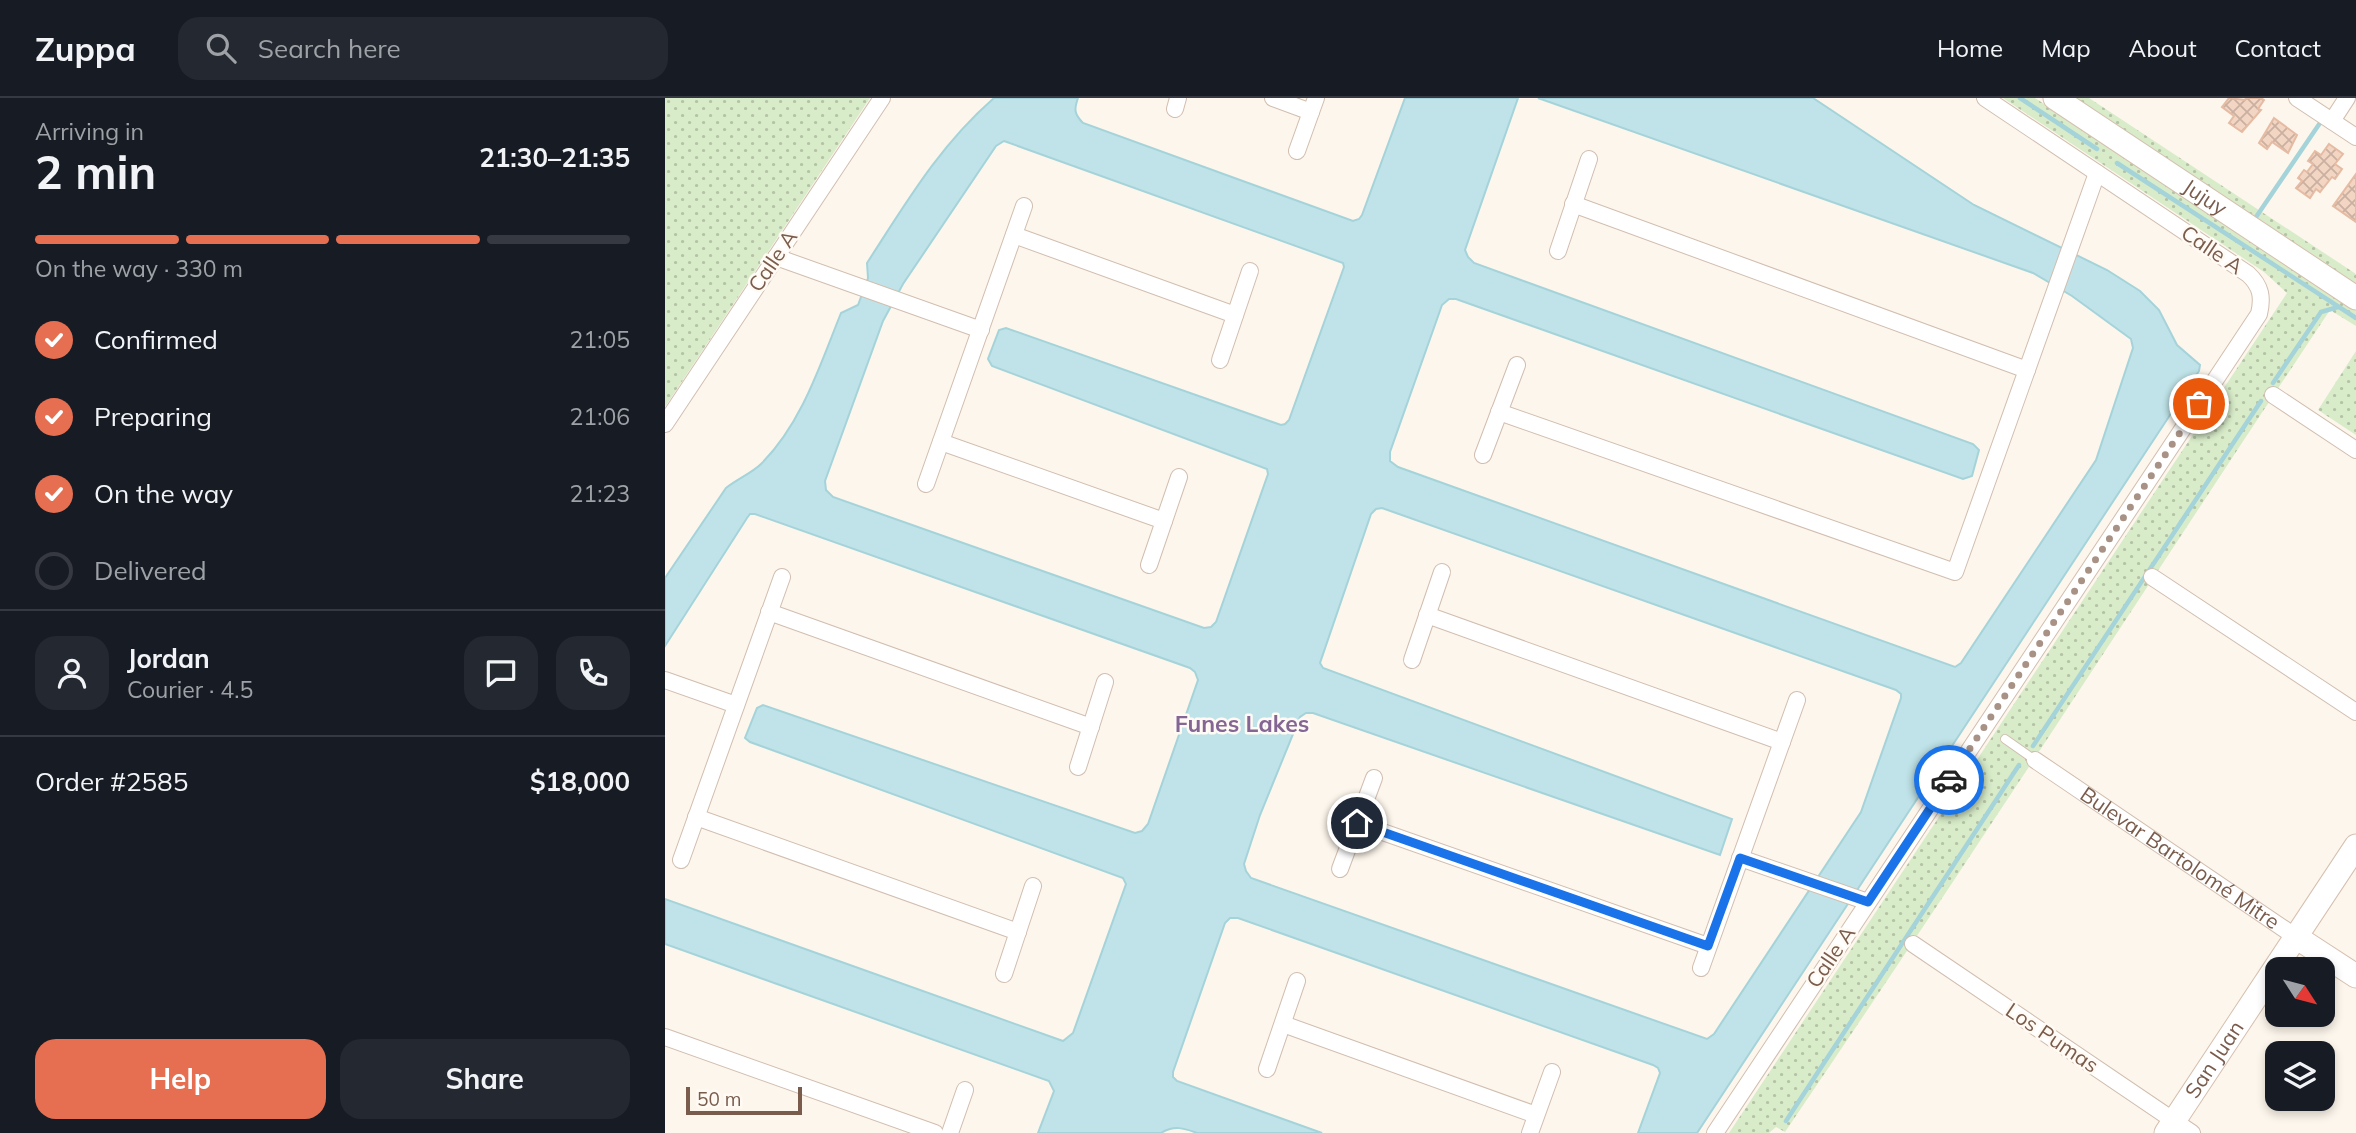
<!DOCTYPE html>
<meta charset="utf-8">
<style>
body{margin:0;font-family:Mulish,sans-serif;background:#242831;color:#f1f3f6;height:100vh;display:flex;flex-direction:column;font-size:26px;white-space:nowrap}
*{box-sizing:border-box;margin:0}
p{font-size:23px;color:#9ea1a6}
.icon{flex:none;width:38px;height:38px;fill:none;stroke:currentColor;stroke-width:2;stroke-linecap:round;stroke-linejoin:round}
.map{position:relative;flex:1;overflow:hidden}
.side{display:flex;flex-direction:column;background:#171b24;width:665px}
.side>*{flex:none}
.needle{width:46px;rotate:126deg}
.fabs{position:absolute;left:1600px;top:859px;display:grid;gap:14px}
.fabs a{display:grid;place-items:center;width:70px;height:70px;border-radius:14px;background:#171b24;box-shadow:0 4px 10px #0003;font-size:35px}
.scale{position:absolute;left:21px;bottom:18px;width:116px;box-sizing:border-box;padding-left:7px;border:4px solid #7a5c4d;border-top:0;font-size:19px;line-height:24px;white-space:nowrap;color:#7a5c4d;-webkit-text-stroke:5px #fffaf3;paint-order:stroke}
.pin{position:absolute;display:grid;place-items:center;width:60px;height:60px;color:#fff;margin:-30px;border:4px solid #fff;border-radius:50%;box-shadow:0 2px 7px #0007}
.courier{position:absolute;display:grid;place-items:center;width:70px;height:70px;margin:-35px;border:5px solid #1a73e8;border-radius:50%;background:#fff;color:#222;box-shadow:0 2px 9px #0007}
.headline em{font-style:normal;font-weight:700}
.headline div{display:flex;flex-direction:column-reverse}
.headline{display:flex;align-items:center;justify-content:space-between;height:119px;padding:0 35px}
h1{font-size:46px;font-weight:700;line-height:52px}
.bar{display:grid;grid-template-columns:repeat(4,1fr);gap:10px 7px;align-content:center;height:84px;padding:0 35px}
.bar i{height:9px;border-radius:5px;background:#363941}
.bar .active{background:#e76f51}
.bar p{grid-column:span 4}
.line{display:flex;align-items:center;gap:18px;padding:0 35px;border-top:2px solid #363941}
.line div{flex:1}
.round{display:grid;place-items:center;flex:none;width:74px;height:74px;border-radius:21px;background:#242831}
ol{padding:0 35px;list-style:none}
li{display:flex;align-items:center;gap:21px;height:77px}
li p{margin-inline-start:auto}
li .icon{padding:7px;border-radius:50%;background:#e76f51;color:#fff;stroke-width:4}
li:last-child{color:#9ea1a6}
li i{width:38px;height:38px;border:4px solid #363941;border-radius:50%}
.cta{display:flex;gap:14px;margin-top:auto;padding:14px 35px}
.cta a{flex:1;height:80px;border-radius:21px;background:#e76f51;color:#fff;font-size:28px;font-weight:700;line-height:80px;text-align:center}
.cta a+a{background:#242831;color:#f1f3f6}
header{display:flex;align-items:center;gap:42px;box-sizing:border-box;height:98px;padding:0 35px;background:#171b24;border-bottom:2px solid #363941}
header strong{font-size:33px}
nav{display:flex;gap:38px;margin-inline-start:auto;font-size:24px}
.search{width:490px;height:63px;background:#242831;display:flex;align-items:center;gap:18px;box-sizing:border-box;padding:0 24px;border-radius:21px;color:#9ea1a6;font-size:26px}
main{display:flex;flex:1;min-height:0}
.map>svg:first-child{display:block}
.grass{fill:url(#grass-dots)}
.water{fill:#bfe3e8;stroke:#a5d3da;stroke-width:2;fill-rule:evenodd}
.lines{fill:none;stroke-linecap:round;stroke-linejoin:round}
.stream{stroke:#a5d3da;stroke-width:4.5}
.building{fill:url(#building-cross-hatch);stroke:#e6bba3;stroke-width:2}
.lane-casing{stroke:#d1beb0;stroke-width:10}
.street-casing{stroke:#d1beb0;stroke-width:18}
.secondary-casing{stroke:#d6c0b0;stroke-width:25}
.lane{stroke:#fff;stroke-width:8}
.street{stroke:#fff;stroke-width:16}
.secondary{stroke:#fff;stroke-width:23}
.done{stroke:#a89285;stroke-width:7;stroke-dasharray:0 12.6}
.route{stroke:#1a73e8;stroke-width:9}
.labels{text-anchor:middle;stroke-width:5;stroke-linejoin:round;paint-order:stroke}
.street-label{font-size:21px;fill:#7a5c4d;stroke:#fffaf3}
.neighbourhood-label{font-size:23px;font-weight:bold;fill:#846695;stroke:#fffaf3}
</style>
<header>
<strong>Zuppa</strong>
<div class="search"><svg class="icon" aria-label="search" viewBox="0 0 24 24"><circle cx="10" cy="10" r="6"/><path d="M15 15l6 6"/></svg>Search here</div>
<nav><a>Home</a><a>Map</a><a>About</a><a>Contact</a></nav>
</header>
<main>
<section class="side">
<div class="headline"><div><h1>2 min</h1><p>Arriving in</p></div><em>21:30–21:35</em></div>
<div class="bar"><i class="active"></i><i class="active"></i><i class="active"></i><i></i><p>On the way · 330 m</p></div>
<ol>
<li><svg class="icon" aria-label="check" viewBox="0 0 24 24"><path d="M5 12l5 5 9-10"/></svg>Confirmed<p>21:05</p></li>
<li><svg class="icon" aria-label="check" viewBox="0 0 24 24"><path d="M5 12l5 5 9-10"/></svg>Preparing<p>21:06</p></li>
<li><svg class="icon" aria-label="check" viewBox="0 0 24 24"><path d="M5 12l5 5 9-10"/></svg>On the way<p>21:23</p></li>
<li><i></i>Delivered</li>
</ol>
<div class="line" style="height:126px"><a class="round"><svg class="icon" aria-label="person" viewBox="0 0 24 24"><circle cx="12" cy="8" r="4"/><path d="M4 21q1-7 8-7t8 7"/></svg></a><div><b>Jordan</b><p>Courier · 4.5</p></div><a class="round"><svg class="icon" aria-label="chat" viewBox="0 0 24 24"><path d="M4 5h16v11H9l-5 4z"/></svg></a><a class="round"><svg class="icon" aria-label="phone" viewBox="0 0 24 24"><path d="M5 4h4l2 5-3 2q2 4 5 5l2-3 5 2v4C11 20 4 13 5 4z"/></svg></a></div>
<div class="line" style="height:91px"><div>Order #2585</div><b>$18,000</b></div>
<div class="cta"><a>Help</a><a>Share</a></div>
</section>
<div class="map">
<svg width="1691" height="1035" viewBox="0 0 1691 1035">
<defs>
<pattern id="grass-dots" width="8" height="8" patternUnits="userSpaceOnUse" patternTransform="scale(1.75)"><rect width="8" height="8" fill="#d8ecc9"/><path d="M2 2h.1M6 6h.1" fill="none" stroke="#b4c2a5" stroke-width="1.8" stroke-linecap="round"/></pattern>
<pattern id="building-cross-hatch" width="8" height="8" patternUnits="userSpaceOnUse" patternTransform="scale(1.75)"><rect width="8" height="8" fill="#f3d5c3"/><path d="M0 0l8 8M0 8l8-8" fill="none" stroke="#cab0a1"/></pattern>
</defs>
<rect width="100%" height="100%" fill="#fdf6ec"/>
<g class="grass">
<path d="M0,0H205L0,309Z"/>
<path d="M1338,0H1370L1691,211V228L1665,212C1483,486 1305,762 1120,1034L1111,1029L1104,1035H1064L1622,195L1599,174Z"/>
<path d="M1403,0H1424L1691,176V192Z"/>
<path d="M1691,253V337L1653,312Z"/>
</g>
<path class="water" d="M329,0H413C409,11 409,16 418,25L688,123L694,121L697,117L740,0H853L800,152L803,159L809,165L1308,346L1314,352L1307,378L1298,381L791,201H784L777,207L725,354V363L733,369L1290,569L1296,565L1431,362L1465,259L1468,250L1466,241L1407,198L1368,175L873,0H1148L1309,107L1442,172L1475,193L1494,212L1512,247L1535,267L1534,273L1032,1035H973L995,975L993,970L988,967L573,820H565L560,825L508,974V979L512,983L657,1035H532C519,1030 509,1027 496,1035H373L389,993L384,983L0,846V801L398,943L408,935L461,786L458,780L85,644L80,640L92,610L98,607L470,735L477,733L483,726L533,582L530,574L525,570L90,416H85L82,420L0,548V480L61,390C72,381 87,375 96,366C137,325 155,267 176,215L193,207L203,180L202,165C241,105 274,48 329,0ZM339,43L678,165L679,169L624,322L620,326L616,327L341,230L334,232L323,261L327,268L602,371L603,376L551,524L546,529L539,530L168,399L161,392L160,383L218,223L238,186L331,48ZM717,410L1231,592L1236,596V600L1196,714L1049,936L1042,941L586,780L581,773L579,766L595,717L635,619L641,615H648L1055,757L1067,721L658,570L655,565L706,416L711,411Z"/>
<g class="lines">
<g class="stream">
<path d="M1355,0L1432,51"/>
<path d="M1452,65L1691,220"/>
<path d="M1589,122L1657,22"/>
<path d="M1608,285L1656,214L1673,209"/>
<path d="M1368,648L1596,303"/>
<path d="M1121,1023L1354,667"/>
</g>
</g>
<g class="building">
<path d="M1564,0L1580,2L1581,0H1596L1599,2L1593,11L1596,12L1577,34L1564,25L1569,18L1557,9Z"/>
<path d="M1609,20L1632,37L1623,55L1607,44L1602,51L1594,45Z"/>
<path d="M1664,46L1678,56L1670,66L1677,71L1670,81L1667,79L1655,94L1651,91L1645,100L1631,90L1637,83L1633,80L1639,72L1642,74L1648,66L1643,63L1650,53L1656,57Z"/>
<path d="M1691,76V124L1668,108Z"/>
</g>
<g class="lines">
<g class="lane-casing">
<path id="lane" d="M1340,641L1370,662"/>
</g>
<g class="street-casing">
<g id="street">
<path d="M608,0L646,14"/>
<path d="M1632,0L1691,39"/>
<path d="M510,11L513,0"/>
<path d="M1667,23L1682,0"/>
<path d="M632,53L651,0"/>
<path d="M908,106L1362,272"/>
<path d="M349,137L570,217"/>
<path d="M893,153L924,61"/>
<path d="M111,159L316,232"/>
<path d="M555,262L585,173"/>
<path d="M1608,297L1691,352"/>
<path d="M834,314L1290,474L1432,75"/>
<path d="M0,326L217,0"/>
<path d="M276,344L499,423"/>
<path d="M818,357L852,267"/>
<path d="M261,386L359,108"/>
<path d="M484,467L514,379"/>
<path d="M1487,479L1691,614"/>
<path d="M104,514L426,629"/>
<path d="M762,517L1117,644"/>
<path d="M747,562L777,474"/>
<path d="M0,582L71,607"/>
<path id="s1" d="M1370,662L1631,839"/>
<path d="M413,669L440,584"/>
<path d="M31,719L353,834"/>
<path d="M692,725L1043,848"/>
<path d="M1075,760L1203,804"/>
<path d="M16,762L117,479"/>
<path d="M675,771L709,680"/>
<path d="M1248,846L1527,1035"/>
<path d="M1036,870L1132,602"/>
<path d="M339,876L368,788"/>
<path d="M618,926L871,1017"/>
<path d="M0,939L270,1035"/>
<path d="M602,971L632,883"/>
<path d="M285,1035L300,992"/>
<path d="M865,1035L887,974"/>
<path d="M1050,1035L1594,216C1598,199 1596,188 1583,176L1320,0"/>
</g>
</g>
<g class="secondary-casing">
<g id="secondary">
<path id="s2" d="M1390,0L1691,200"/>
<path d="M1631,839L1691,878"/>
<path id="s3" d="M1501,1035L1691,748"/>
</g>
</g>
<use href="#lane" class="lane"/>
<use href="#street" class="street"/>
<use href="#secondary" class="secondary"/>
</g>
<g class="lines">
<path class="done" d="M1284,682L1534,306"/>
<path class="route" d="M692,725L1043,848L1075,760L1203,804L1284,682"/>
</g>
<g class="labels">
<g class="street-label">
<text dy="7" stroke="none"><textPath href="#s2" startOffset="180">Jujuy</textPath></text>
<text transform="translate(1547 152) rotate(34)" y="7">Calle A</text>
<text transform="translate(108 163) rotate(-56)" y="7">Calle A</text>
<text dy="7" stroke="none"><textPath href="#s1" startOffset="175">Bulevar Bartolomé Mitre</textPath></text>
<text transform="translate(1166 859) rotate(-56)" y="7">Calle A</text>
<text transform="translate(1387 940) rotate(34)" y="7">Los Pumas</text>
<text dy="7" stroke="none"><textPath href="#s3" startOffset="88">San Juan</textPath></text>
</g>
<g class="neighbourhood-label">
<text x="577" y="634">Funes Lakes</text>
</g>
</g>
</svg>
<div class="fabs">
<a><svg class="needle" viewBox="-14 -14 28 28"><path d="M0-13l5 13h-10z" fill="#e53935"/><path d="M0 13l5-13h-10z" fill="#9ea1a6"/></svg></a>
<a><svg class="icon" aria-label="layers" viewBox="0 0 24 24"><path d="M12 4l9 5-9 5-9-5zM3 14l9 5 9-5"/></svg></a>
</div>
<div class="scale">50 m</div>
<div class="pin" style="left:1534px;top:306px;background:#ea580c"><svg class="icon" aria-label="bag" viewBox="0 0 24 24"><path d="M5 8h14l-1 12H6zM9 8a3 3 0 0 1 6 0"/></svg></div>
<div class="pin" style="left:692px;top:725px;background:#1f2937"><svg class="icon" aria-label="home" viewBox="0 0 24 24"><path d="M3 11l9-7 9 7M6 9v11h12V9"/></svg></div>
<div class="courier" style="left:1284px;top:682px"><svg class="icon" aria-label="car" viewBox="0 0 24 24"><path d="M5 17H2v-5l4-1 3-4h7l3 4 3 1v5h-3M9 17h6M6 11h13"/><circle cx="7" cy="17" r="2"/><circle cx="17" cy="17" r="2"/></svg></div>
</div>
</main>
